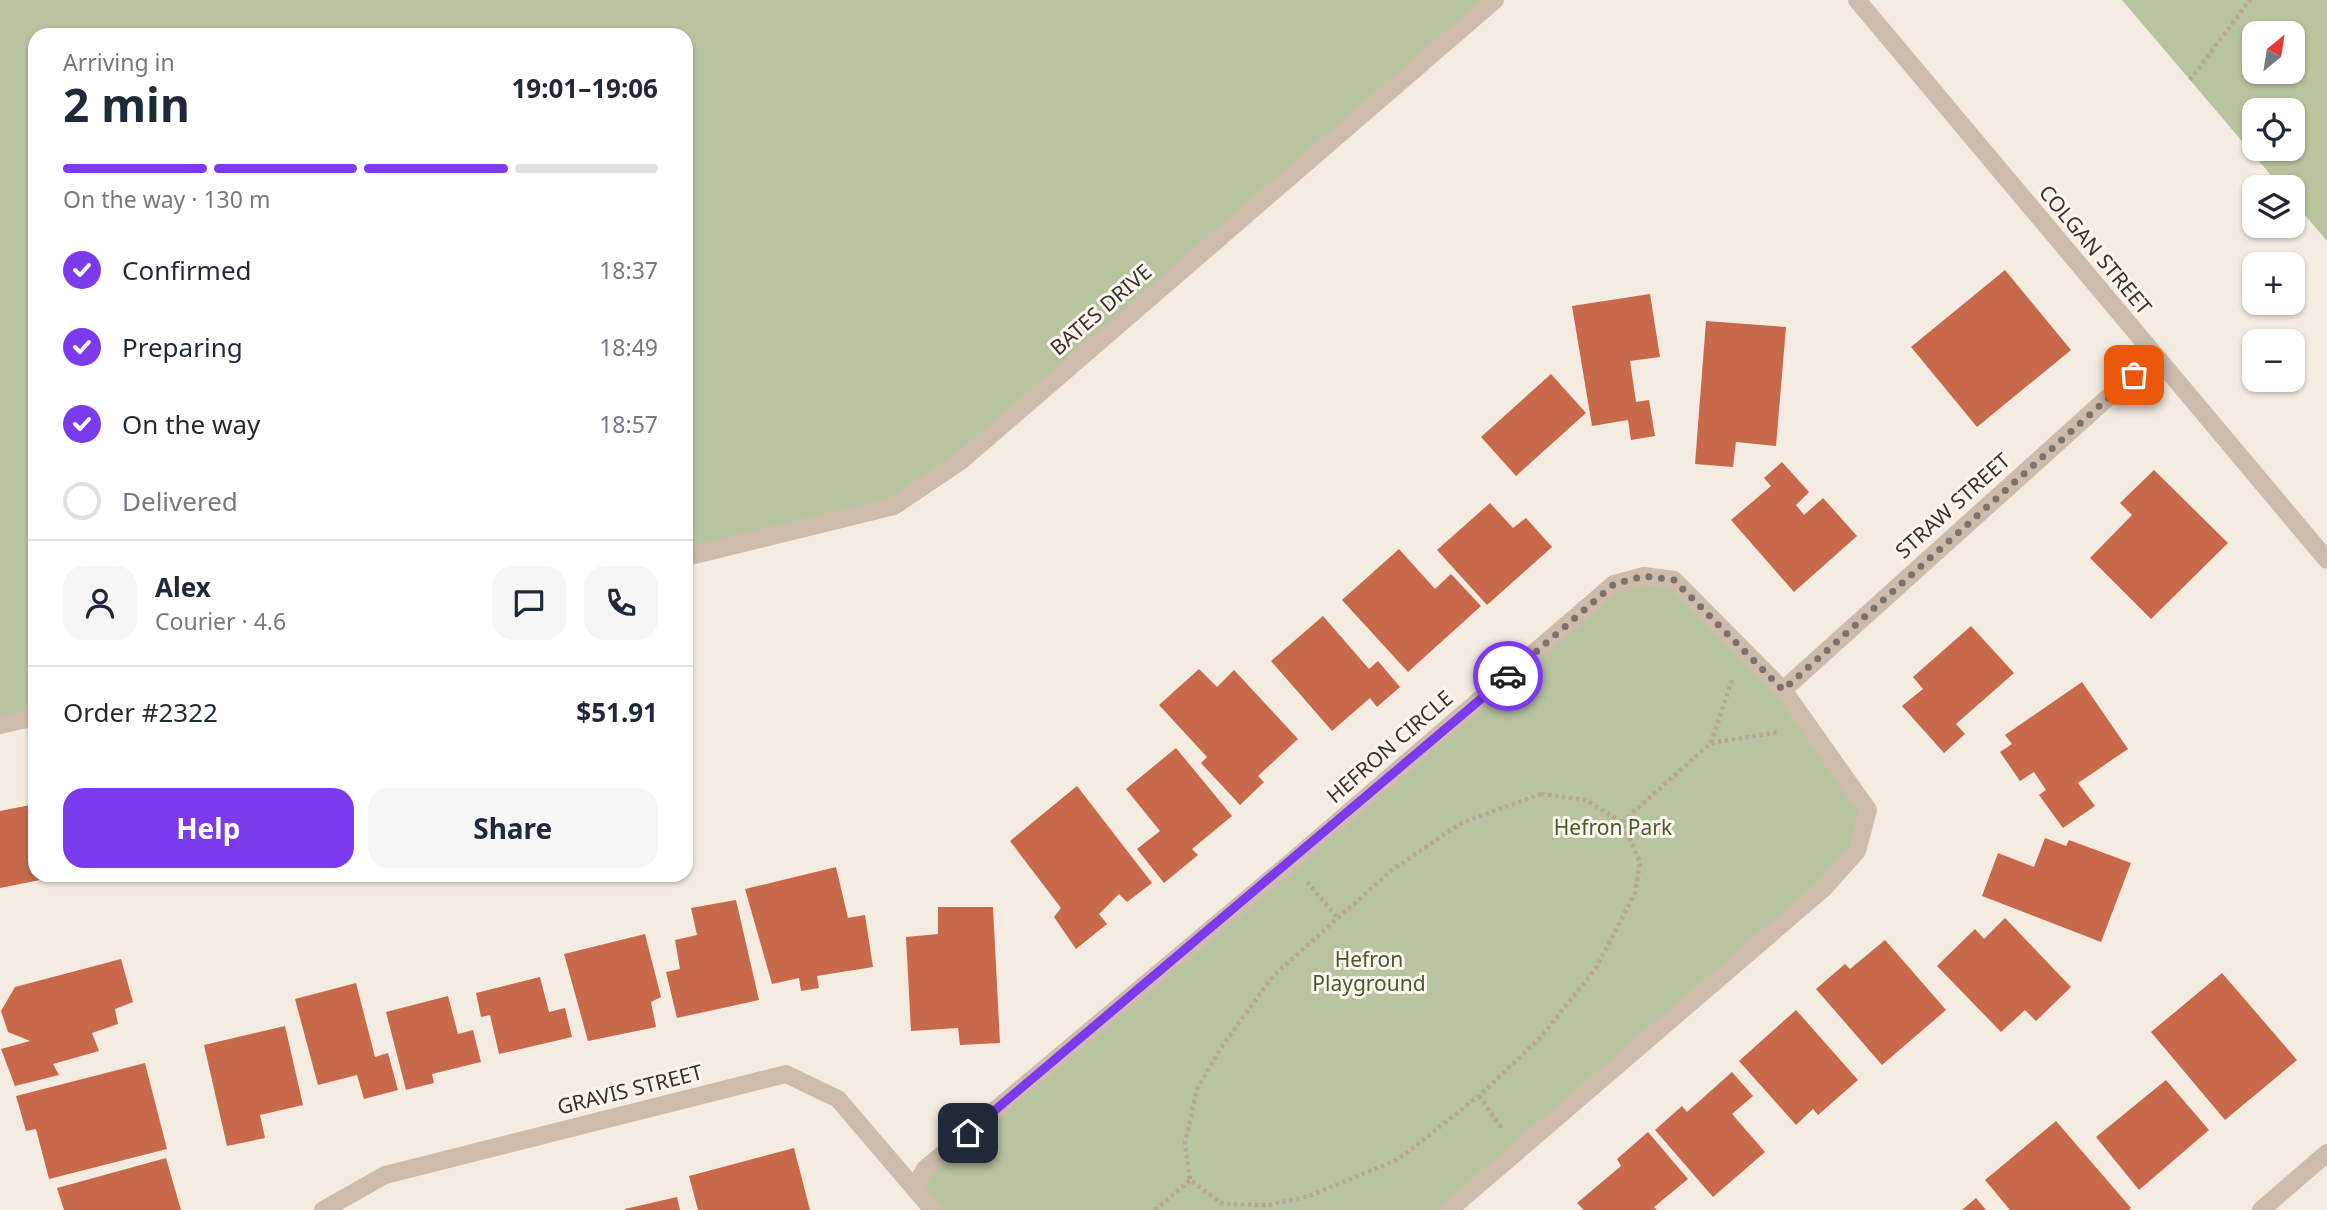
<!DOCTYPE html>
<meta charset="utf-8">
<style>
body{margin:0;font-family:"Noto Sans",sans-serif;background:#f6f6f7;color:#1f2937;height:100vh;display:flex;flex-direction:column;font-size:26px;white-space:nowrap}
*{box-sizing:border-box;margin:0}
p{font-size:23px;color:#747a83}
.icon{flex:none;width:38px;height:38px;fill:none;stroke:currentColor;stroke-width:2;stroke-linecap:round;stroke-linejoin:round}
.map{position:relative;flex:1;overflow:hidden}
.sheet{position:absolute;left:28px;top:28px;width:665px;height:854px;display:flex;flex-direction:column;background:#fff;border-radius:21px;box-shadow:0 2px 5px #0004}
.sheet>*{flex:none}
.needle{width:46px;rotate:30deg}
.tools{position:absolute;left:2242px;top:21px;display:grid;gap:14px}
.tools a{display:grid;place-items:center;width:63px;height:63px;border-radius:14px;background:#fff;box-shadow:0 2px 5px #0004;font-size:35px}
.pin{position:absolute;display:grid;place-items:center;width:60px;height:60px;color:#fff;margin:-30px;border-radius:14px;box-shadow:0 4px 10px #0006}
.courier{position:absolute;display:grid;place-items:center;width:70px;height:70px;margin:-35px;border:5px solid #7c3aed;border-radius:50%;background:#fff;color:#222;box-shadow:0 2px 9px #0007}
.head em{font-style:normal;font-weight:700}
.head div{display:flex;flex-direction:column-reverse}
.head{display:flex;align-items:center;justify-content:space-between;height:119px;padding:0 35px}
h1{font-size:46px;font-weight:700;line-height:52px}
.bar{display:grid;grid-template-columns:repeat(4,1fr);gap:10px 7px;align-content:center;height:84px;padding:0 35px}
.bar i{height:9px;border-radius:5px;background:#e0e1e3}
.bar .current{background:#7c3aed}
.bar p{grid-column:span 4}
.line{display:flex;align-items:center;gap:18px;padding:0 35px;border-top:2px solid #e0e1e3}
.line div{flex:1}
.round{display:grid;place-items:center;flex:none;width:74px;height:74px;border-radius:21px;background:#f6f6f7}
ol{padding:0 35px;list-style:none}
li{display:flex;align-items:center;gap:21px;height:77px}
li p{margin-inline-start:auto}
li .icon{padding:7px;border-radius:50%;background:#7c3aed;color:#fff;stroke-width:4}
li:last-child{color:#747a83}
li i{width:38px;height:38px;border:4px solid #e0e1e3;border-radius:50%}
.cta{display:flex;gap:14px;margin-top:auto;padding:14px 35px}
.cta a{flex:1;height:80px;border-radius:21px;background:#7c3aed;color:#fff;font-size:28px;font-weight:700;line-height:80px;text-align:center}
.cta a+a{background:#f6f6f7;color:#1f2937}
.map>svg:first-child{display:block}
.green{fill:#b8c4a0;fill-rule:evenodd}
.building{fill:#c8694b}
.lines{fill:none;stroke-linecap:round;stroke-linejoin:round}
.path{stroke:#b9a596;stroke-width:4.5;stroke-dasharray:3.5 3.5;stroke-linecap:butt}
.minor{stroke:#cdbbac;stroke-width:18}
.done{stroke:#7c716b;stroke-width:7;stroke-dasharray:0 12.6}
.route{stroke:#7c3aed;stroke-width:9}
.labels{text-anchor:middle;stroke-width:6;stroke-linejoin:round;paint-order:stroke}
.street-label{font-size:21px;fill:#3b302b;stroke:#fbf5ee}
.park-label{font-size:21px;fill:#4a5a2e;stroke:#fbf5ee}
</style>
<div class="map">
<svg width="2327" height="1210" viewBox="0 0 2327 1210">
<rect width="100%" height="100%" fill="#f4ebe1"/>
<g class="green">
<path d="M0,0H1495L894,506L686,557V35H35V717L0,725Z"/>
<path d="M2122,0H2327V241L2293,201L2292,187H2281ZM2254,33H2292V72H2254ZM2254,110H2292V149H2254Z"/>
<path d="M1674,580L1783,690L1868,810L1857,851L1449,1210H933L914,1188L1614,584Z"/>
</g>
<g class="building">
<path d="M2005,270L2071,350L1977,427L1911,347Z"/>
<path d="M1650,294L1660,357L1630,361L1636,402L1649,400L1655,436L1631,440L1628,420L1592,426L1572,306Z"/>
<path d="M1706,321L1786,327L1776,446L1736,442L1733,467L1695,464Z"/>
<path d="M1551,374L1586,413L1516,476L1481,437Z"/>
<path d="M1782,462L1809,492L1796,505L1804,515L1823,498L1857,536L1794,592L1731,520L1771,486L1764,478Z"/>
<path d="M2154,470L2228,543L2151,619L2090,558L2132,515L2120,503Z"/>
<path d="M1490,503L1513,528L1526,518L1552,547L1487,605L1437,550Z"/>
<path d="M1399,549L1435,589L1451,574L1481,606L1408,672L1342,600Z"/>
<path d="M1323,616L1369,669L1378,661L1400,687L1377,707L1370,698L1332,731L1271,661Z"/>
<path d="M1971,626L2014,673L1956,724L1965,734L1944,753L1902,706L1923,689L1913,677Z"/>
<path d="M1199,669L1217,687L1234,670L1298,739L1258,776L1264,782L1240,805L1201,763L1207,757L1159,705Z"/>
<path d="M2082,682L2128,749L2078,783L2095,806L2063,828L2039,795L2046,790L2034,772L2020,781L2000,752L2012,744L2005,735Z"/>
<path d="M1176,748L1232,816L1192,849L1198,855L1164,883L1137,849L1160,831L1126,789Z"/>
<path d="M1077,786L1152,883L1127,902L1119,894L1099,914L1107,924L1076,949L1054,917L1061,908L1010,841Z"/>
<path d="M35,804V875L60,876L0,888V811Z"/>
<path d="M2045,838L2066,846L2069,840L2131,863L2101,942L1982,896L1998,853L2034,867Z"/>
<path d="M836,867L848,918L865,915L873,967L817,976L819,988L801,991L799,978L772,984L745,889Z"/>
<path d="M736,900L759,1000L677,1018L666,972L680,969L675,940L697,935L691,908Z"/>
<path d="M938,907H993L1000,1043L960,1045L958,1028L911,1031L906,937L938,934Z"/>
<path d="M2005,918L2071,987L2036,1021L2025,1010L2001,1032L1937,966L1975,929L1984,939Z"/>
<path d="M645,934L661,997L651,1002L656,1027L588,1041L564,954Z"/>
<path d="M1885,940L1946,1010L1882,1065L1816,989L1845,964L1850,969Z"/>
<path d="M121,959L133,1002L115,1009L118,1024L92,1033L99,1051L53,1064L59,1075L15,1086L1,1049L30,1041L8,1032L1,1011L15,987Z"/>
<path d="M2222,973L2297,1060L2225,1120L2151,1032Z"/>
<path d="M540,977L549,1012L565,1008L572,1037L499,1054L490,1015L481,1017L476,993Z"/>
<path d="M356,983L375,1057L388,1053L398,1090L364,1099L357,1075L318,1085L295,999Z"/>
<path d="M448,996L458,1034L473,1030L481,1062L432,1074L434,1083L406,1090L386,1012Z"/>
<path d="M1796,1010L1858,1080L1818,1115L1813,1109L1796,1125L1739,1061Z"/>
<path d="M285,1026L303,1105L260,1115L265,1138L227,1146L204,1045Z"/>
<path d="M145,1063L167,1149L49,1179L36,1129L26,1131L16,1096Z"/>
<path d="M1732,1072L1753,1096L1732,1114L1765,1152L1713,1197L1655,1130L1682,1106L1687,1112Z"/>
<path d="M2166,1080L2209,1130L2139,1190L2096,1137Z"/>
<path d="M2056,1121L2131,1208L2129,1210H2010L1985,1180Z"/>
<path d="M1648,1132L1688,1179L1654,1207L1657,1210H1584L1577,1203L1621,1166L1617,1159Z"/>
<path d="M794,1148L810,1210H698L689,1176Z"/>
<path d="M166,1158L181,1210H64L57,1188Z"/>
<path d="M677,1197L680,1210H625V1209Z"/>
<path d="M1976,1198L1986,1210H1962Z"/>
</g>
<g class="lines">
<g class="path">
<path d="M2190,80L2250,0"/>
<path d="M1711,743L1779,732"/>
<path d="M1541,794L1586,800L1622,822L1640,862L1635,893L1596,968L1541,1037L1479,1096L1397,1160L1309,1196L1269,1205L1223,1204L1190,1180L1185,1143L1197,1089L1221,1048L1273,976L1392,870L1461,823Z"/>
<path d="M1622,822L1711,743L1733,677"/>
<path d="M1307,882L1337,917"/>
<path d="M1479,1096L1503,1130"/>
<path d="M1155,1210L1190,1180"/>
</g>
<g class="minor">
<path d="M1857,0L2327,560"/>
<path d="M686,557L894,506L962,460L1495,0"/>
<path d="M1783,690L2154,356"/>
<path d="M0,725L35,717"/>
<path d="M323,1210L385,1175L786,1074L838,1099L914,1188"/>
<path d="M933,1210L914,1188L925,1169L1290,863L1614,584L1644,576L1674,580L1783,690L1868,810L1857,851L1824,888L1449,1210"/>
<path d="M2261,1210L2327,1153"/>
</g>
</g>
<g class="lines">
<path class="done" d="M1508,676L1614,584L1644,576L1674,580L1783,690L2134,375"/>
<path class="route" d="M968,1133L1508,676"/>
</g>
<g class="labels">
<g class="street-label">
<text transform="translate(2095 250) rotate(50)" y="7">COLGAN STREET</text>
<text transform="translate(1101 310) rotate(-41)" y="7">BATES DRIVE</text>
<text transform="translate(1953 506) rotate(-42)" y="7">STRAW STREET</text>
<text transform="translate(1390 747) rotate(-41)" y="7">HEFRON CIRCLE</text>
<text transform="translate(630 1090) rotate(-14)" y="7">GRAVIS STREET</text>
</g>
<g class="park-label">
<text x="1613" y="835">Hefron Park</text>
<text x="1369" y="967">Hefron<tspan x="1369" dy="24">Playground</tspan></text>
</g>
</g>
</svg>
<div class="tools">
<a><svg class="needle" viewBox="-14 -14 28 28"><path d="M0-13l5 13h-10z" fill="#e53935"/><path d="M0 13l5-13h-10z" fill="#747a83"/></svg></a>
<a><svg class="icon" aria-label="locate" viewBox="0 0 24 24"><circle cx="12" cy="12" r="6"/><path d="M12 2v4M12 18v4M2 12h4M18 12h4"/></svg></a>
<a><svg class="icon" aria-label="layers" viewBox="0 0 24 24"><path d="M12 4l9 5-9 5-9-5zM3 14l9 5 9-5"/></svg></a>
<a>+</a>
<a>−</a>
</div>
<div class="pin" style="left:2134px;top:375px;background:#ea580c"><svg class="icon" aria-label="bag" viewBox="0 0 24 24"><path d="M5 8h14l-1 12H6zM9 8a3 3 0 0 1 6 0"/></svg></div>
<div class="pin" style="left:968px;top:1133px;background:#1f2937"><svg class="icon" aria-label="home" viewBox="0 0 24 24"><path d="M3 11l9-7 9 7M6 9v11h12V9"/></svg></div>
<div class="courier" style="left:1508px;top:676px"><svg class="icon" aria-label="car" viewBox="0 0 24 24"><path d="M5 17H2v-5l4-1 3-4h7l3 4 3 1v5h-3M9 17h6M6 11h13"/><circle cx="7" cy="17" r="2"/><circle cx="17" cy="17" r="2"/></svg></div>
<section class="sheet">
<div class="head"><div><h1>2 min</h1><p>Arriving in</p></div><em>19:01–19:06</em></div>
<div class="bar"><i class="current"></i><i class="current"></i><i class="current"></i><i></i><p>On the way · 130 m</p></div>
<ol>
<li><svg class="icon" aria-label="check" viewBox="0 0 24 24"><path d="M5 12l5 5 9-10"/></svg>Confirmed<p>18:37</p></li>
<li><svg class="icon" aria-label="check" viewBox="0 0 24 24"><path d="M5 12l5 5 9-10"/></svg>Preparing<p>18:49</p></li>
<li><svg class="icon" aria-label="check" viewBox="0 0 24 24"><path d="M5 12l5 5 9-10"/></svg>On the way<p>18:57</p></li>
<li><i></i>Delivered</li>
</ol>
<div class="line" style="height:126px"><a class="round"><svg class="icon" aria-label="person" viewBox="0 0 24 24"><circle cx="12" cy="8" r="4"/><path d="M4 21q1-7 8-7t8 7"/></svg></a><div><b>Alex</b><p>Courier · 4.6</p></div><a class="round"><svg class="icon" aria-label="chat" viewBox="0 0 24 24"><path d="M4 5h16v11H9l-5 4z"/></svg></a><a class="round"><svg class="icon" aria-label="phone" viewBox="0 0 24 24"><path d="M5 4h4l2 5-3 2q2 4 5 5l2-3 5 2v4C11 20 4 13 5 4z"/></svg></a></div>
<div class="line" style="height:91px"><div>Order #2322</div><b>$51.91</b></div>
<div class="cta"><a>Help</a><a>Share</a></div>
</section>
</div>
